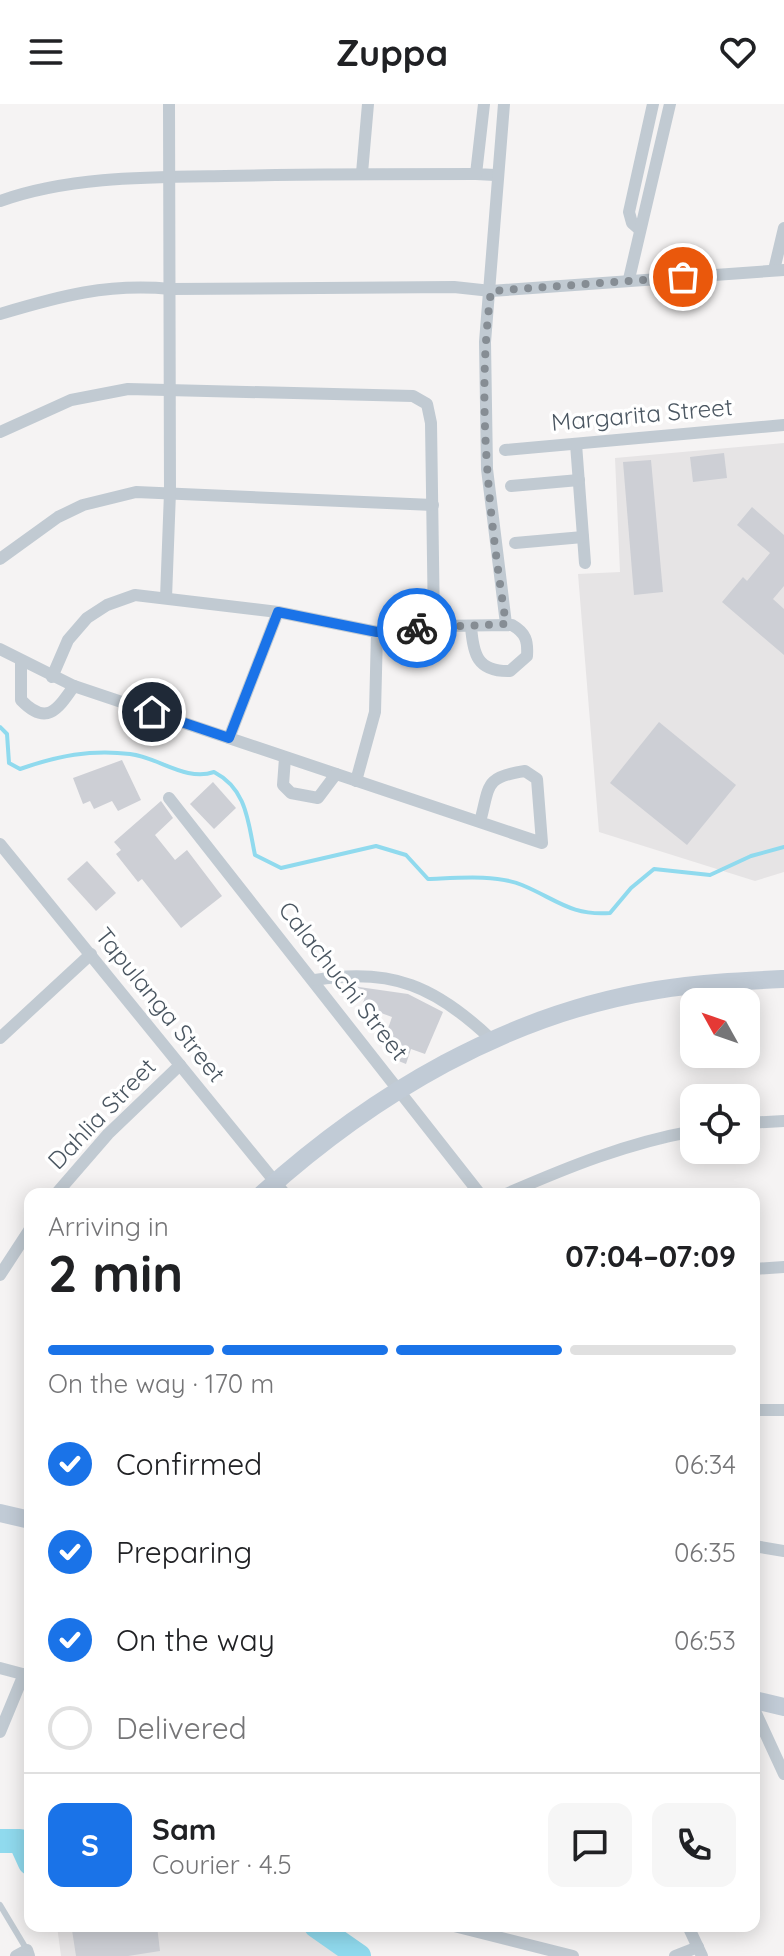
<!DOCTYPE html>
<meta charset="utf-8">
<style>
body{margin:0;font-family:Quicksand,sans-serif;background:#f6f6f6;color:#202124;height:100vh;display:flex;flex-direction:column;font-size:30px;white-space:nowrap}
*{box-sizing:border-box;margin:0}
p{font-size:26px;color:#757577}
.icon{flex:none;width:44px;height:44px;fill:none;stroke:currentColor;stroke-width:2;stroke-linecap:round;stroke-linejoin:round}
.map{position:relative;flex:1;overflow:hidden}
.panel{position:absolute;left:24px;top:1084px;width:736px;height:744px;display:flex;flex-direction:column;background:#fff;border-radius:16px;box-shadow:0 4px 20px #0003}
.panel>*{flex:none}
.needle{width:52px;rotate:310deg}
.fabs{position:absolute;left:680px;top:884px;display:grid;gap:16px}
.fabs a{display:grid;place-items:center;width:80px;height:80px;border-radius:16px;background:#fff;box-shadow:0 4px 20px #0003;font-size:40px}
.pin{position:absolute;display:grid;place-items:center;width:68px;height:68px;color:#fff;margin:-34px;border:4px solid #fff;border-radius:50%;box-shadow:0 2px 8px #0007}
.courier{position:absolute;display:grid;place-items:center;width:80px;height:80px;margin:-40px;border:6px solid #1a73e8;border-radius:50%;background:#fff;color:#222;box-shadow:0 2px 10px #0007}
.head em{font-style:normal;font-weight:700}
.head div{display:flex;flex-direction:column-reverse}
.head{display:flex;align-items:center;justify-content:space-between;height:136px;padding:0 24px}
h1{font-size:52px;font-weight:700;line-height:60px}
.bar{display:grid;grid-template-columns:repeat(4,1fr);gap:12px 8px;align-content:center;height:96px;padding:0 24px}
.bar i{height:10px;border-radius:6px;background:#e0e0e0}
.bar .active{background:#1a73e8}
.bar p{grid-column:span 4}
.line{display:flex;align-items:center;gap:20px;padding:0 24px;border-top:2px solid #e0e0e0}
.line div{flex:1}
.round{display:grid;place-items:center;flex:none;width:84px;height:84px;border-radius:16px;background:#f6f6f6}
ol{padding:0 24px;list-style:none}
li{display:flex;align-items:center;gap:24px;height:88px}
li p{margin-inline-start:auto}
li .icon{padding:8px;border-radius:50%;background:#1a73e8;color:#fff;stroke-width:4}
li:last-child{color:#757577}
li i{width:44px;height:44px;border:4px solid #e0e0e0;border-radius:50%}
header{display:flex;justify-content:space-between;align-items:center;height:104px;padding:0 24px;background:#fff;font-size:36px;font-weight:700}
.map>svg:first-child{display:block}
.education{fill:#e6e4e5}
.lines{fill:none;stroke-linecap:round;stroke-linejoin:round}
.stream{stroke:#90daee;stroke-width:4}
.river{stroke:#90daee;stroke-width:24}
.building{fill:#cdcfd5}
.lane{stroke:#c1cad2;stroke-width:6}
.street{stroke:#c1cad2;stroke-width:12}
.secondary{stroke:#c1cbd6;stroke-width:18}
.done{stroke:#868d94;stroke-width:8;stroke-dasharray:0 14.4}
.route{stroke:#1a73e8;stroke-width:10}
.labels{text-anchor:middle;stroke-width:7;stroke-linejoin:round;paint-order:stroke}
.street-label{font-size:24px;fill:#4a5661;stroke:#fff}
</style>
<header><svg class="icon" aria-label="menu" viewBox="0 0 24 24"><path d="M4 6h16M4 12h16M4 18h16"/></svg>Zuppa<svg class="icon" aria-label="heart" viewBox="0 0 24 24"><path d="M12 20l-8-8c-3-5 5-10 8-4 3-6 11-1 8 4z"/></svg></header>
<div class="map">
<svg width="784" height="1852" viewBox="0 0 784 1852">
<rect width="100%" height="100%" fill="#f5f3f3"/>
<g class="education">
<path d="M784,339V768L755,777L599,728L578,470L620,468L615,354Z"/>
<path d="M57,1822H316L359,1852H61Z"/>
</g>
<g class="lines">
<path class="stream" d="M0,623L7,630L9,659L20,665C57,652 91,645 130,650C158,653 186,678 214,668C247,685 248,718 255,751L281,764L376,742L406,751L428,775C456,774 496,770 522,781C556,795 571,812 610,809L631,784L654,765L710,771L751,752L784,743"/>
<g class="river">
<path d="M0,1737H20L30,1759"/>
<path d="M316,1822L359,1852"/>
</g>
</g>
<g class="building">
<path d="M724,349L727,374L693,378L690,353Z"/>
<path d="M651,356L663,488L634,491L623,358Z"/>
<path d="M752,403L784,431V482L773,495L784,505V551L722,498L743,473L747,477L770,449L737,421Z"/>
<path d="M659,618L736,681L687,741L610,679Z"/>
<path d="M122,656L141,696L118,707L112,697L94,705L90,697L83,700L73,674Z"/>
<path d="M213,678L236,704L214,725L190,700Z"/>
<path d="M161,697L173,714L155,731L175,756L187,746L222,792L181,824L142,775L138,778L116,750L121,746L114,738Z"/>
<path d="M87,757L116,789L96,807L67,775Z"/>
<path d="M352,882L408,890L443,908L425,950L411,945L406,960L391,954L396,941L384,936L392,913L362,902L367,887Z"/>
<path d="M100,1822H157L160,1847L128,1852H76L72,1826Z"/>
</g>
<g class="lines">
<path class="lane" d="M0,1801L27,1846"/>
<g class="street">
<path d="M484,0L476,70L495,71"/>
<path d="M504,0L485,238L487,365L506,520"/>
<path d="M362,69L368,0"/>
<path d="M0,97C70,72 151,73 225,72C309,70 392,70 476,70"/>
<path d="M640,126L632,119L629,108L653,0"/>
<path d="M774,166L784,124"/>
<path d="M629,175L670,0"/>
<path d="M0,210C60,192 107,179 171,185L454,183L491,187L784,166"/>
<path d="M0,328L71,296L128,285L413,292L427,300L431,319L434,522L377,528L278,508L135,491L107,501L87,514L68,536L52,573"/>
<path d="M576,340L585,459"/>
<path d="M505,346L784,321"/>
<path d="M511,382L579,376"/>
<path d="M515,439L583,433"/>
<path d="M0,455L58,413L83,401L136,388L433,401"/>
<path d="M166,494L170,388L169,0"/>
<path d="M434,522L512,521C526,529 528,537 527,552L510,567C477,568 473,550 471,522"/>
<path d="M0,545L74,582L542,739L537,675L525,667C484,673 490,681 480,718"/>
<path d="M21,558V596C47,623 58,605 74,582"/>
<path d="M229,634L278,508"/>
<path d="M285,654L283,681L291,689L318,694L336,670"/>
<path d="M356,677L375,608L377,528"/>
<path d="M169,694L480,1090"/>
<path d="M0,740L285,1090"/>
<path d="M315,876C392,863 436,883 491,935"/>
<path d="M0,934L91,850"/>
<path d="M746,1019L784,1017"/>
<path d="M56,1090L108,1030L180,961"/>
<path d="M506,1090C568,1063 627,1039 694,1027"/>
<path d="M754,1165L784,1163"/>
<path d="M0,1171L30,1125"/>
<path d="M754,1306H784"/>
<path d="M754,1442L784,1447"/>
<path d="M0,1564L30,1572"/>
<path d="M754,1605L784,1670"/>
<path d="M0,1628L24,1570"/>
<path d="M454,1822L573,1852"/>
<path d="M688,1822L702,1852"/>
<path d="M16,1852L27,1846L29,1852"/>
<path d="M675,1852L698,1843"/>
</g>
<g class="secondary">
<path d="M262,1090C373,990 507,910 657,886C698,879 742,877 784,875"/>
<path d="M0,1409L30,1416"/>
<path d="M754,1596L784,1603"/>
</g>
</g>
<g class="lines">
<path class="done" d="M417,524L506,520C489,411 476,296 491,187L683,173"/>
<path class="route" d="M152,608L229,634L278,508L377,528L417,524"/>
</g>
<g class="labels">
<g class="street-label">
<text transform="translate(642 311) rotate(-5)" y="8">Margarita Street</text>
<text transform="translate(343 877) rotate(52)" y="8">Calachuchi Street</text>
<text transform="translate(160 901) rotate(51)" y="8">Tapulanga Street</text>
<text transform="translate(102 1010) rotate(-46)" y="8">Dahlia Street</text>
</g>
</g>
</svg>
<div class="fabs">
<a><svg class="needle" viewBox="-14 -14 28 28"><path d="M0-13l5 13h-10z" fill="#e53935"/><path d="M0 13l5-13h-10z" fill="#757577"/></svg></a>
<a><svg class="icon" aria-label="locate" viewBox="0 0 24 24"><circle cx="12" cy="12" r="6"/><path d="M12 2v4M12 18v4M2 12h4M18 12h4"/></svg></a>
</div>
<div class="pin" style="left:683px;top:173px;background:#ea580c"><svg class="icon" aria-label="bag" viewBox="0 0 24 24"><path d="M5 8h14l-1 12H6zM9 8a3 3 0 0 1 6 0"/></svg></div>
<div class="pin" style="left:152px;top:608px;background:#1f2937"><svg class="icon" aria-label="home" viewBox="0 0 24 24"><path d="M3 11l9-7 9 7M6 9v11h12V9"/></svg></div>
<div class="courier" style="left:417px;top:524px"><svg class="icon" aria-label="bike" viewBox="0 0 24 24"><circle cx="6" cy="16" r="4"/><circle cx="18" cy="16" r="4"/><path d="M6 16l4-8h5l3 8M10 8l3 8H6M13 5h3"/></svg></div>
<section class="panel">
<div class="head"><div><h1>2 min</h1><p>Arriving in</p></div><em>07:04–07:09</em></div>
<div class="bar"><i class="active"></i><i class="active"></i><i class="active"></i><i></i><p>On the way · 170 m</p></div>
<ol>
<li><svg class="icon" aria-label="check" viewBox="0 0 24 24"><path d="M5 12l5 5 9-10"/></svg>Confirmed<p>06:34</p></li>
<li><svg class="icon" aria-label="check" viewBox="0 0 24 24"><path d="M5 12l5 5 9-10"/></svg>Preparing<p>06:35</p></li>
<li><svg class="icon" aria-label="check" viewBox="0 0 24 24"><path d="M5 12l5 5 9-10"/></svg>On the way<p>06:53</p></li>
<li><i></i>Delivered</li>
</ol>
<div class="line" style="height:144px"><b class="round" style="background:#1a73e8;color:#fff">S</b><div><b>Sam</b><p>Courier · 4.5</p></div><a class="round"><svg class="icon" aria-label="chat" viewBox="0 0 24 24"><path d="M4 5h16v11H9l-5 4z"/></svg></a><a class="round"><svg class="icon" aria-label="phone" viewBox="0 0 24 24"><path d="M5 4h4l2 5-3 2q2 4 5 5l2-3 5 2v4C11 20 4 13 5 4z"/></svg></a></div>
</section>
</div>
